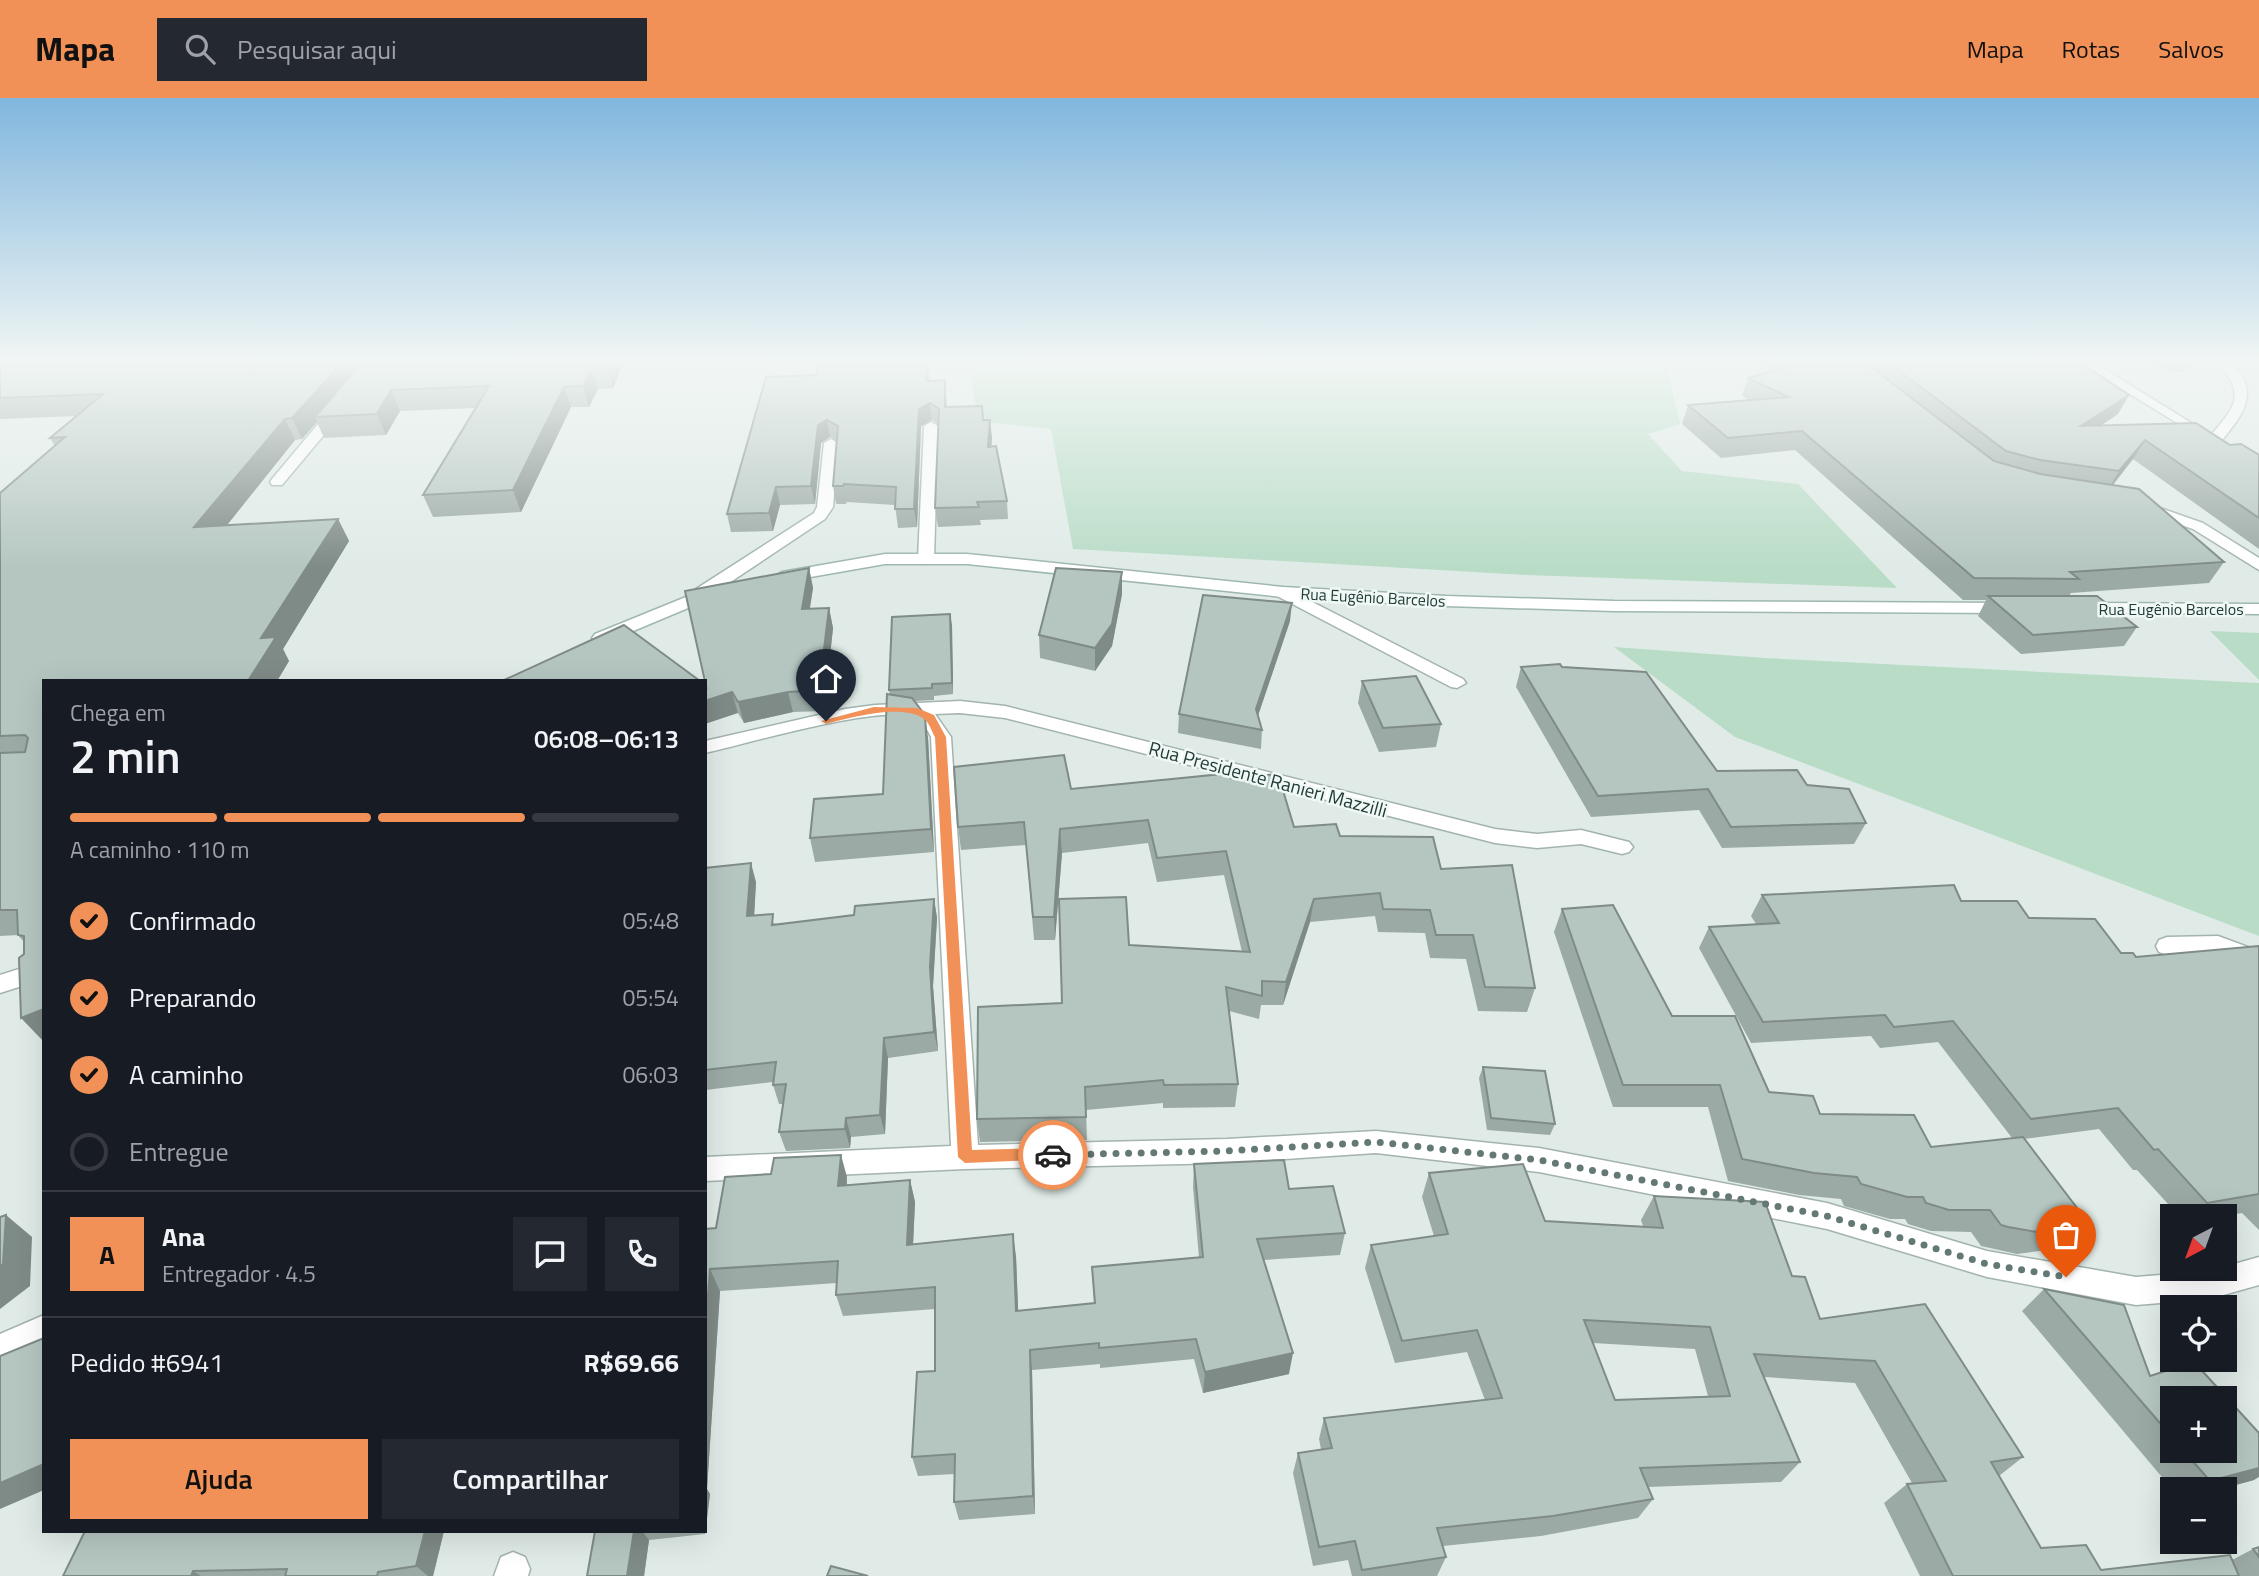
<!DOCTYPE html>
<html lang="pt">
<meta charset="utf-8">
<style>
body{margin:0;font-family:"Titillium Web",sans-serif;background:#242831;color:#f1f3f6;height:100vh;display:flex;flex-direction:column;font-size:26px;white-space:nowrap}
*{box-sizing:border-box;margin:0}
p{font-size:23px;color:#9ea1a6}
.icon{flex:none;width:38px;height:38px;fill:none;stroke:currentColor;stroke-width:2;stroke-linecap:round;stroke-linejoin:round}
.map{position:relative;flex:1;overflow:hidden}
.details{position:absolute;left:42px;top:581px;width:665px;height:854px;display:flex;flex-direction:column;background:#171b24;border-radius:0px;box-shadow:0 7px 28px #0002}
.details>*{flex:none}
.needle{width:46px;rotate:221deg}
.fabs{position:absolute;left:2160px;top:1106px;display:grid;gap:14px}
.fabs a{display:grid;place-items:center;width:77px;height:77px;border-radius:0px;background:#171b24;box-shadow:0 7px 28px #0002;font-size:35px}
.pin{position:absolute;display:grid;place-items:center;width:60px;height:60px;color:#fff;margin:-72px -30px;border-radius:50% 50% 50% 0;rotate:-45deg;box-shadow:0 0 7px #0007}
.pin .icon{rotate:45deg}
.courier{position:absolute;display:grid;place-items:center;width:70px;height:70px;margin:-35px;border:5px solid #f19158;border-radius:50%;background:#fff;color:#222;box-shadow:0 2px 9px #0007}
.summary em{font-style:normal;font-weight:600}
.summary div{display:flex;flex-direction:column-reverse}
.summary{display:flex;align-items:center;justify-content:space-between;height:119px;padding:0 28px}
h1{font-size:46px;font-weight:600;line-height:52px}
.bar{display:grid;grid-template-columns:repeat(4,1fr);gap:10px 7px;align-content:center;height:84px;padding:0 28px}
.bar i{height:9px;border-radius:5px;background:#363941}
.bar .active{background:#f19158}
.bar p{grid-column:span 4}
.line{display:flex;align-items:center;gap:18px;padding:0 28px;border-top:2px solid #363941}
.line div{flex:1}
.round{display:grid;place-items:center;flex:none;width:74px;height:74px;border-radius:0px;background:#242831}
ol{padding:0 28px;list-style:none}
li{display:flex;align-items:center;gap:21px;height:77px}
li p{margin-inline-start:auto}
li .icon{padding:7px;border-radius:50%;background:#f19158;color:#111;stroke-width:4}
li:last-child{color:#9ea1a6}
li i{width:38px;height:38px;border:4px solid #363941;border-radius:50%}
.button{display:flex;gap:14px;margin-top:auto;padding:14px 28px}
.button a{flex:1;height:80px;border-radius:0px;background:#f19158;color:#111;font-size:28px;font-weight:600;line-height:80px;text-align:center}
.button a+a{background:#242831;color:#f1f3f6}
header{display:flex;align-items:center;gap:42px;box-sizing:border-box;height:98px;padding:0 35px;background:#f19158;color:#111}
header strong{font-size:33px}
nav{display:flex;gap:38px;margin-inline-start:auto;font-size:24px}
.search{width:490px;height:63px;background:#242831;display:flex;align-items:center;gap:18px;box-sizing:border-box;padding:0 24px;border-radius:0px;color:#9ea1a6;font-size:26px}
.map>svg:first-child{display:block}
.green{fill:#b9dcc7}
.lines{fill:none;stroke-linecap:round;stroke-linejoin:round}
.lane-casing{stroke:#a3b3af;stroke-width:3}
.street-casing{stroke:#a3b3af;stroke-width:3}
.secondary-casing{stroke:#9fb7b1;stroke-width:3}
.lane{fill:#fff;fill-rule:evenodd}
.street{fill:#fff;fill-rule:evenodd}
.secondary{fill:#fff;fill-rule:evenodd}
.wall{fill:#9caaa6;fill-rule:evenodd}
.shaded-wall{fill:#7f8b87}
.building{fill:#b5c6c1;stroke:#7f8b87;stroke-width:2;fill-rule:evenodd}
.route{fill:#f19158}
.done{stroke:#647975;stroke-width:7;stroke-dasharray:0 12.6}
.labels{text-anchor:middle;stroke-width:5;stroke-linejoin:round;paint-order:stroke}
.far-street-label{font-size:16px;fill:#213b37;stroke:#f0f8f5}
.street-label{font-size:19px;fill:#213b37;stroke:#f0f8f5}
</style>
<header>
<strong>Mapa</strong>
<div class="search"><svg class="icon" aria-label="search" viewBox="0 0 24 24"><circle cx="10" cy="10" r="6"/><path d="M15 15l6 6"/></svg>Pesquisar aqui</div>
<nav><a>Mapa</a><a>Rotas</a><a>Salvos</a></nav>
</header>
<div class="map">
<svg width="2259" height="1478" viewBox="0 0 2259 1478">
<rect width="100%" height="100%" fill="#e0ebe7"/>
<g class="green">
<path d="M969,263H1658L1666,265L1680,326L1648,336L1682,373L1798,386L1897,490L1527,477L1073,451L1051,331L977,323Z"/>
<path d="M2210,533L2259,535V582Z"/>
<path d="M1614,549L1765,560L2259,585V838L1735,639Z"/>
</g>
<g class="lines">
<g class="lane-casing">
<g id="lane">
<path d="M931,324L938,328L934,461L926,466L918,461L924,328Z"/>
<path d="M831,341L838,345L833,409L825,421L708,499H696L694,495L696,491L814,415L817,409L824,345Z"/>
<path d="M1283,489L1463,581L1466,585L1457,590L1451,589L1277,498L1275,494Z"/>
<path d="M513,1454L525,1459L530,1471L528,1478H494L501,1459Z"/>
</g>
</g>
<g class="street-casing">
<g id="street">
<path d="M2076,263H2091L2211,337C2239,305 2244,296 2217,263H2230C2255,287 2250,308 2230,332C2225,339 2221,345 2213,347Z"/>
<path d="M339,306L344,307V313L282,387H272L270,384L272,381L334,307Z"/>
<path d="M2143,404L2203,425L2259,460V472L2193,431L2138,412L2135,409L2138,406Z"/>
<path d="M960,603L1005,608L1495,731L1537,736L1581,732L1629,744L1633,749L1629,754L1622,756L1581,746L1537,750L1495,745L1005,620L960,615L935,616L951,639L978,1047L1227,1041L1376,1033L1539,1050L1827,1105L1987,1153L2136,1179L2209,1173L2259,1159V1187L2209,1201L2136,1207L1987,1179L1827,1131L1539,1074L1376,1055L1227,1065L965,1071L705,1083V1059L951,1048L931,639C927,631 923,622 914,619C880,606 746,646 705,655V643L845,611L875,607Z"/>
<path d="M2218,838L2259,853V871L2217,856L2167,857L2159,854L2156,848L2159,842L2167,839Z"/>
<path d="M44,863V881L0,895V877Z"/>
<path d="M44,1217V1246L0,1266V1236Z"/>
</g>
</g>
<g class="secondary-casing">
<g id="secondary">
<path d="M885,456H967L1283,489L1446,498L1614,503L2010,505L2018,510L2010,515L1614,513L1446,508L1283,499L967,466H885L782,484L774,479L782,474Z"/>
<path d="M713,488L721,493L719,497L607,544L601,545L592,540L595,536Z"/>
<path d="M2084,505L2259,506V516L2078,514L2076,510L2078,506Z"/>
</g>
</g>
<use href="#lane" class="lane"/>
<use href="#street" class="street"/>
<use href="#secondary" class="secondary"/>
</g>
<g class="wall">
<path d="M0,263H624L613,290L598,291L589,309H571L521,414L433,419L423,397L476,310L400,313L386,337L324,340L317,324L302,341L295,342L227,427L338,421L349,443L283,551L289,563L277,583H44L24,856V844L18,837L0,838V395L55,348L50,340L76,318L0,321Z"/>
<path d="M928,263L929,283L945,282L947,309L983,322L992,339L991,349L1007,403L1008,421L980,422L981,427L938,429L935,410L938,326L932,322L921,328L917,429L898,430L895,407L847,404L846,406H836L833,388L836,343L830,339L821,345L815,406L780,407L773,433L731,434L727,416L817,277Z"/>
<path d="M1757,263H2078L2118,316L2101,327L2230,347L2259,357V451L2133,361L2113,387L2224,464L2209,485L2071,495L2069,498L2137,529L2124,548L2021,556L1978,518L1986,502H1963L1795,352L1721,360L1682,326L1688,307L1749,302L1742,298L1748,280L1771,273Z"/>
<path d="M2136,263H2198L2179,275Z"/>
<path d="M809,470L813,490L810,511L829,510L833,530L824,613L793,614L744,625L738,615L706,588Z"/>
<path d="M1122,496L1112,548L1095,573L1040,560L1039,537Z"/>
<path d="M1290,523L1258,618L1262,632L1261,651L1178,635L1179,616Z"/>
<path d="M952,527L953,596L934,598V602L915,603L928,640L934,754L815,764L810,740L883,696L890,597L889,592Z"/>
<path d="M1521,569L1717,673L1807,687L1866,725L1854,746L1722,750L1699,712L1591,719L1516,589Z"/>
<path d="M1362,583L1441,626L1436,649L1379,654L1358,605Z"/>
<path d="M1233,675L1232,680L1294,729L1340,738L1441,771L1535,890L1527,914L1478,913L1466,861L1430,860L1425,835L1378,834L1375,818L1310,824L1283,907H1261L1259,921L1229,913L1238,986L1235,1009L1163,1010V1005L1086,1012L1087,1042L980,1044L977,1021L1062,905L1129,847L1242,854L1224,777L1157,784L1148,745L1062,755L1055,842H1034L1026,747L961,752L958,729L1071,691Z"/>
<path d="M705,770L756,784L754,818L776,826L854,817L934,801L937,820L933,888L938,953L888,960L885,1036L851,1039L850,1050L786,1053L779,1034L783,1006H779L773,987V984L705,992Z"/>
<path d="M1762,797L1961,803L2029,820L2121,855L2136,859L2259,848V1132L2242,1115L2223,1118H2179L2137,1072H2133L2099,1031L2024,1041L2090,1127L2068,1149L2017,1156L1981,1148L1971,1134L1931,1133L1908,1126L1905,1121H1890L1844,1108L1841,1101L1799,1097L1728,1083L1708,1009H1613L1554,834L1562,811L1672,918L1769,994L1820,1016L1931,1049L2012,1040L1938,944L1880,950L1871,938L1751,945L1699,850L1709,829L1756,826L1751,818Z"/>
<path d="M1483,969L1555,1026L1550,1037L1487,1032L1479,980Z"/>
<path d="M1194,1066L1289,1091L1345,1135L1340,1157L1264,1162L1289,1276L1203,1295L1194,1261L1100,1270V1266L1032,1272L1035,1416L959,1422L954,1404L955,1376L918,1378L912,1359L935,1273V1211L843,1218L836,1197L837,1185L720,1193L707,1391L710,1396L705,1436L649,1442L644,1478H587L595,1433H705V1131L716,1130L847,1079V1087L910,1082L915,1104L913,1147L1016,1158L1018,1213L1094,1205L1092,1169L1199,1160L1193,1089Z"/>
<path d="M1429,1075L1545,1123L1643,1128L1641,1122L1654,1098L1792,1178L1820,1221L2023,1359L1999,1378L2041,1450L2101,1472L2232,1462L2253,1451L2259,1449V1478H1920L1884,1405L1907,1386L1912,1385L1855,1285L1764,1279L1800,1364L1781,1384L1648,1389L1653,1401L1638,1420L1541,1438L1443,1448L1446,1459L1437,1478H1352L1348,1462L1313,1468L1293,1375L1298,1355L1321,1351L1319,1341L1324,1320L1485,1302L1467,1254L1395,1265L1365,1170L1371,1147L1434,1138L1422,1099ZM1593,1245L1695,1251L1708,1298L1615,1302Z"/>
<path d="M2044,1191L2150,1278L2254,1382L2221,1391H2172L2022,1213ZM2172,1300L2224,1353H2172Z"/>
<path d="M85,1433H444L433,1478H63Z"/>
</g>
<g class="shaded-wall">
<path d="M344,263H370L315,319L317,324L302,341L292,320Z"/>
<path d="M610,263H624L613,290L608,270Z"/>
<path d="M927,263H928L929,300L927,283Z"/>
<path d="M2186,263H2198L2179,275Z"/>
<path d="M592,270L598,291L589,309L583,288Z"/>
<path d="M945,282L946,299L947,326L945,309Z"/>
<path d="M564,289L571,309L521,414L513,392Z"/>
<path d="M391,292L400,313L386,337L377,316Z"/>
<path d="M2129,297L2118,316L2070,348L2081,328Z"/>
<path d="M930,305L932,322L921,328L917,429L914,411L919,311Z"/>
<path d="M285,321L295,342L207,452L194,429Z"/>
<path d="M827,322L830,339L821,345L815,406L811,388L818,327Z"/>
<path d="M990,322L992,339L990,366L988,349Z"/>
<path d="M2145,342L2133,361L2107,394L2119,373Z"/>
<path d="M776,389L780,407L773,433L769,415Z"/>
<path d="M338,421L349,443L283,551L289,563L277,583H248L261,540Z"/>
<path d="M809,470L813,490L806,531L802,511Z"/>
<path d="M1122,474V496L1112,548L1095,573V550Z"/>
<path d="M1292,505L1290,523L1254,629L1256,611Z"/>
<path d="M829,510L833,530L824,613L819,592Z"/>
<path d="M950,516L952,527L953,596L952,585Z"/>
<path d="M732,594L738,615L705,626V603Z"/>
<path d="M788,594L793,614L744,625L738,604Z"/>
<path d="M925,617L928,640L934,754L931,731Z"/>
<path d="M1060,731L1062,755L1055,842L1054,819Z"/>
<path d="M751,765L756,784L753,838L747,818Z"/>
<path d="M934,801L937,820L933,888L938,953L934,934L930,869Z"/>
<path d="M1314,801L1310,824L1283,907L1286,884Z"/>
<path d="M44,911V944L21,920Z"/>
<path d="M884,940L888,960L885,1036L880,1017Z"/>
<path d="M846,1020L851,1039L850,1050L845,1031Z"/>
<path d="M841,1057L847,1079L845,1110L838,1088Z"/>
<path d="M910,1082L915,1104L912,1169L907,1147Z"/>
<path d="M6,1117L32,1139L30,1188L0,1211V1168Z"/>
<path d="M1013,1136L1016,1158L1019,1234L1016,1213Z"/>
<path d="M710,1171L720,1193L707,1391L710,1396L705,1436L704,1433H705V1235Z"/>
<path d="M1030,1252L1032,1272L1035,1416L1033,1398Z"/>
<path d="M1293,1255L1289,1276L1203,1295L1205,1274Z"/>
<path d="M44,1366V1392L0,1411V1385Z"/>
<path d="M2259,1370V1379L2254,1382L2221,1391H2197L2210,1383Z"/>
<path d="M425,1433H444L433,1478H428L416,1468Z"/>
<path d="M634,1433H642L649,1442L644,1478H627Z"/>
<path d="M193,1473L201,1478H191Z"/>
</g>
<g class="building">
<path d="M0,263H344L292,320L285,321L194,429L338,421L261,540L276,539L248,583H44V911L21,920L19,860L24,856V838L18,837L17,812H0V655L25,654L28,640L25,637L0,638V395L65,339L50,340L103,296L0,300Z"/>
<path d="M363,263H610L608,270H592L583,288L564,289L513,392L423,397L489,288L391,292L377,316L315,319Z"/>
<path d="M818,263H927V283L945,282V309L982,308L983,322H990L988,349L996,348L1007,403L977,404L979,409L935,410L939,311L930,305L919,311L914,411H895L896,389L844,386L843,388H833L838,328L827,322L818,327L811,388L776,389L769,415L727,416L766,279L817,277Z"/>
<path d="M1788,263H1863L1994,363L2040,376L2139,391L2224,464L2070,474L2079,481L1974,480L1802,333L1728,340L1688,307L1789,299L1748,280L1794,267Z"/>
<path d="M1886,263H2078L2129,297L2081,328L2196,325L2230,347L2241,346L2259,357V420L2145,342L2119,373L2040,362L2006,353Z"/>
<path d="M809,470L802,511L829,510L819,592L788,594L738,604L732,594L705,603V587L706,588L685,493Z"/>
<path d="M1056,470L1122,474L1112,526L1095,550L1039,537Z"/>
<path d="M1203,497L1292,505L1256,611L1262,632L1179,616Z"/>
<path d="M1988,498H2097L2137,529L2033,537Z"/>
<path d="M950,516L952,585L932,586V590L889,592L892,519Z"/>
<path d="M624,527L700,583H502Z"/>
<path d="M1560,566L1562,569L1646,574L1717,673L1797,672L1807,687L1849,691L1866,725L1731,729L1708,691L1598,698L1521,569Z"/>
<path d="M1416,578L1441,626L1383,630L1362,583Z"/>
<path d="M887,596L912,600L925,617L931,731L810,740L814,701L883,696Z"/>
<path d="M1064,657L1071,691L1233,675L1231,680L1278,676L1294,729L1336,726L1340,738L1433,739L1441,771L1512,767L1535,890L1485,889L1473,837H1436L1430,812L1383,811L1380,795L1314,801L1286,884L1262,883V898L1226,889L1238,986L1164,987L1163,982L1085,989L1086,1019L977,1021L978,909L1062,905L1059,801L1126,799L1129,847L1250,854L1226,753L1157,760L1148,722L1060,731L1054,819H1033L1024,724L958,729L954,669Z"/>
<path d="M751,765L747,818L773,816L772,827L854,817L855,808L934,801L930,869L934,934L884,940L880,1017L846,1020L845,1031L779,1034L786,986L773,987L776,964L705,972V770Z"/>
<path d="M1954,787L1961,803H2017L2029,820L2095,821L2121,855H2133L2136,859L2259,848V1096L2207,1105L2158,1051L2154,1052L2118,1010L2031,1021L1953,923L1894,929L1885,917L1763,924L1709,829L1779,825L1762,797Z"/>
<path d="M1613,807L1672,918H1735L1769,994L1813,998L1820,1016L1914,1017L1931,1049L2023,1039L2090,1127L2037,1134L2008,1129L2001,1127L1990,1112H1949L1926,1105L1923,1099H1907L1861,1086L1857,1079L1814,1075L1742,1061L1720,987H1623L1562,811Z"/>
<path d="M1483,969L1545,973L1555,1026L1491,1020Z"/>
<path d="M841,1057L838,1088L910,1082L907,1147L1013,1136L1016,1213L1095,1205L1092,1169L1203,1159L1194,1066L1284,1062L1289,1091L1333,1088L1345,1135L1257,1141L1293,1255L1205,1274L1196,1241L1099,1250V1245L1030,1252L1033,1398L954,1404L955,1356L912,1359L917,1274L935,1273V1189L836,1197L838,1163L710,1171L705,1235V1131L716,1130L725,1079L771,1076L774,1060Z"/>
<path d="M1523,1066L1545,1123L1663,1130L1654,1098L1765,1104L1792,1178L1805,1179L1820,1221L1925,1206L2023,1359L1991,1364L2041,1450L2086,1447L2101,1472L2230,1457L2239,1478H1953L1907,1386L1946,1383L1875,1263L1754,1256L1800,1364L1640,1370L1653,1401L1553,1418L1437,1430L1446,1459L1362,1472L1355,1443L1319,1449L1298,1355L1332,1350L1324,1320L1502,1300L1477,1232L1402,1243L1371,1147L1448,1136L1429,1075ZM1584,1222L1710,1229L1730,1298L1615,1302Z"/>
<path d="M6,1117L3,1166L0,1168V1119Z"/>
<path d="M2044,1191L2124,1207L2150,1278L2194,1264L2259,1335V1370L2210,1383L2184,1353H2224V1300H2172V1339Z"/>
<path d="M44,1240V1366L0,1385V1258Z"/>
<path d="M85,1433H425L416,1468L378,1474L377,1478H285L287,1471L193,1473L191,1478H63Z"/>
<path d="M595,1433H634L627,1478H587Z"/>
<path d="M2259,1449V1459L2253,1451Z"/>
<path d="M831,1468L868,1478H827Z"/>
</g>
<linearGradient id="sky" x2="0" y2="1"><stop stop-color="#81b7de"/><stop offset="0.56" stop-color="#f1f6f4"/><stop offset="1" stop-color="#f1f6f4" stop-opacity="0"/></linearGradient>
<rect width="2259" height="470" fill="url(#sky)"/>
<path class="route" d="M874,609L917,610L934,617L946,639L972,1052L1053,1050L1058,1052L1060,1057L1058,1061L965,1065L958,1059L935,639C932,634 929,624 924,621C902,605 850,620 826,626L821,623Z"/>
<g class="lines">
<path class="done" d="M1053,1057L1227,1053L1376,1044L1539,1062L1827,1118L1987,1166L2066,1179"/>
</g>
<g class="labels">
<g class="far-street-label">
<text transform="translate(1373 499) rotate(3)" y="6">Rua Eugênio Barcelos</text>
<text x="2171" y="517">Rua Eugênio Barcelos</text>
</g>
<g class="street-label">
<text transform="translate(1268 681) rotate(15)" y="7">Rua Presidente Ranieri Mazzilli</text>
</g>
</g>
</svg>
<div class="fabs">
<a><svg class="needle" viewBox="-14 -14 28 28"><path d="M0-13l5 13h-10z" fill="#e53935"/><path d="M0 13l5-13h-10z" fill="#9ea1a6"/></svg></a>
<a><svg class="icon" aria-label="locate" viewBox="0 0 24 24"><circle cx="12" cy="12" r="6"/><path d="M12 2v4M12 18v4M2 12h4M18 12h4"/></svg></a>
<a>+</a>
<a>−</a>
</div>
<div class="pin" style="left:2066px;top:1179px;background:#ea580c"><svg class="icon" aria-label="bag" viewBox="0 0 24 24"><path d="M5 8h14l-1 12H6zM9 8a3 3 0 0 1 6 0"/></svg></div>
<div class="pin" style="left:826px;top:623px;background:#1f2937"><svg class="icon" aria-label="home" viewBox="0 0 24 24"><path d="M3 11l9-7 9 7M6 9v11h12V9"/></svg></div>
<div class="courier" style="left:1053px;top:1057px"><svg class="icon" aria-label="car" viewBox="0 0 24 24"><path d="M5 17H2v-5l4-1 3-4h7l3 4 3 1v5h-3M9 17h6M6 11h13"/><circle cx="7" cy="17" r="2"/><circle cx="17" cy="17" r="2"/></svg></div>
<section class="details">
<div class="summary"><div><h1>2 min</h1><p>Chega em</p></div><em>06:08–06:13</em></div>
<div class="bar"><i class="active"></i><i class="active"></i><i class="active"></i><i></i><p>A caminho · 110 m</p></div>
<ol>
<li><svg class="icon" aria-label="check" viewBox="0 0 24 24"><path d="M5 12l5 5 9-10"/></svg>Confirmado<p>05:48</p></li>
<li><svg class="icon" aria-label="check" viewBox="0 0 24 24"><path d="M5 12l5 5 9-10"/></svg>Preparando<p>05:54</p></li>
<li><svg class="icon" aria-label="check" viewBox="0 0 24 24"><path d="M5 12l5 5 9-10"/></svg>A caminho<p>06:03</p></li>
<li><i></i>Entregue</li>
</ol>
<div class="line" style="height:126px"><b class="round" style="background:#f19158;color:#111">A</b><div><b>Ana</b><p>Entregador · 4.5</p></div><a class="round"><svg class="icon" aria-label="chat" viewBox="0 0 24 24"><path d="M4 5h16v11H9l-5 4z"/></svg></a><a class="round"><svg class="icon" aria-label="phone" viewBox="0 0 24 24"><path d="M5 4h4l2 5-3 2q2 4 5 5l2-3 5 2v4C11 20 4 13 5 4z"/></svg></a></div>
<div class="line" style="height:91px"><div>Pedido #6941</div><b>R$69.66</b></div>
<div class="button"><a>Ajuda</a><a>Compartilhar</a></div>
</section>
</div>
